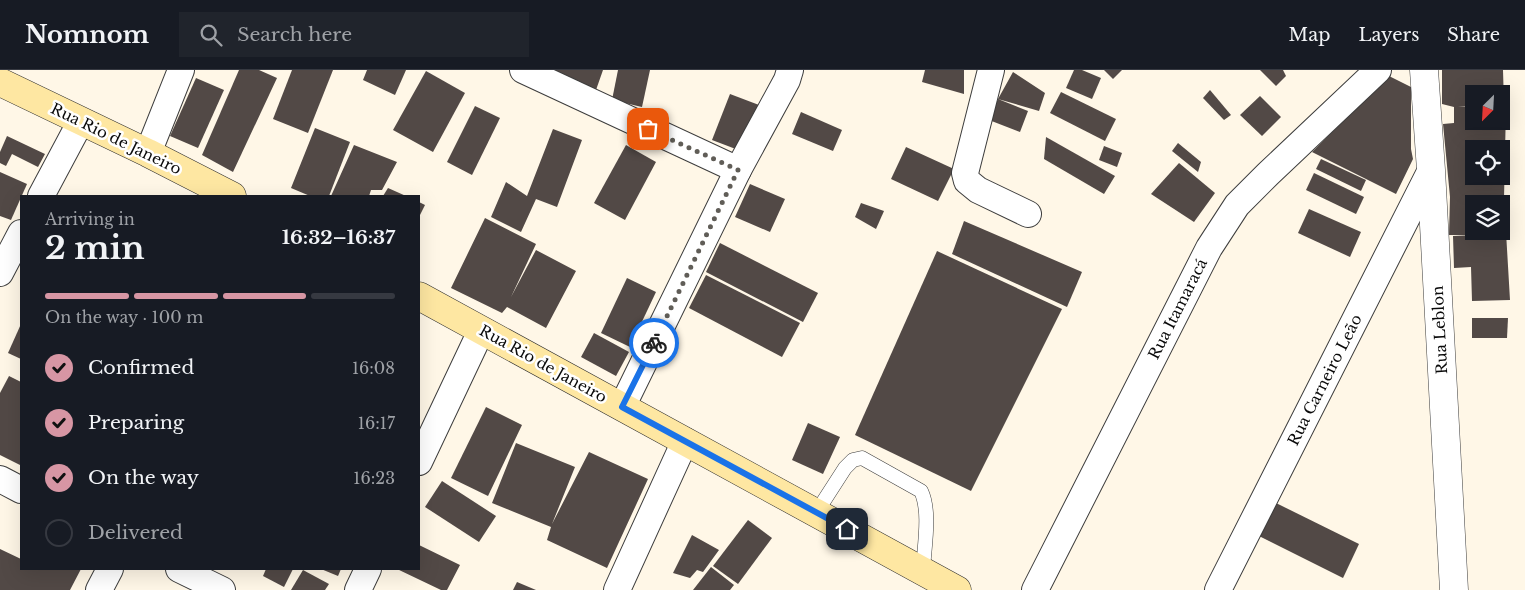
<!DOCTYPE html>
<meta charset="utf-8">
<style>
body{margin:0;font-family:"Libre Baskerville",serif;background:#20242c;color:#f1f3f6;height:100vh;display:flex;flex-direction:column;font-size:19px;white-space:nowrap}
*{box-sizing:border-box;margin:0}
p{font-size:16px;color:#9ea1a6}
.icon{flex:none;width:28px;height:28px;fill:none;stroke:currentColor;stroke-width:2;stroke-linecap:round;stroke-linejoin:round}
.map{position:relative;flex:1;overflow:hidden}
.details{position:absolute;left:20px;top:125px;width:400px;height:375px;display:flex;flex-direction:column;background:#171b24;border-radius:0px;box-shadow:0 5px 20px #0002}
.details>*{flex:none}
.needle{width:32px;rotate:204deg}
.buttons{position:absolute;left:1465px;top:15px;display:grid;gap:10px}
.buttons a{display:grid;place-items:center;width:45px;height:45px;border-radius:0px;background:#171b24;box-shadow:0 5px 20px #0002;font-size:25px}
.pin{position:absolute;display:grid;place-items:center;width:42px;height:42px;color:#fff;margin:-21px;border-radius:10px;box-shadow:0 2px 8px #0006}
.courier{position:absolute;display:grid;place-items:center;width:50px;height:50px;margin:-25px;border:4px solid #1a73e8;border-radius:50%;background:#fff;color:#222;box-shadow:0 1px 6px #0007}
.summary em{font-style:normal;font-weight:700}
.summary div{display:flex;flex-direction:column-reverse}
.summary{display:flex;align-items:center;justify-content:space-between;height:85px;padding:0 25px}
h1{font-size:32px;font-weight:700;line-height:38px}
.bar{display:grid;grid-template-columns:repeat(4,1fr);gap:8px 5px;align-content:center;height:60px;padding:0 25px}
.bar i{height:6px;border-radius:4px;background:#363941}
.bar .on{background:#d796a4}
.bar p{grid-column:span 4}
ol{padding:0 25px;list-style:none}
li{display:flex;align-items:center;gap:15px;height:55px}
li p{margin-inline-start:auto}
li .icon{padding:5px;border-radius:50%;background:#d796a4;color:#111;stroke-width:4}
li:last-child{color:#9ea1a6}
li i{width:28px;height:28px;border:2px solid #363941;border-radius:50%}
header{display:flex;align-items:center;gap:30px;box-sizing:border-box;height:70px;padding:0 25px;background:#171b24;border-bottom:1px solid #363941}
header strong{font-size:24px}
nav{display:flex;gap:28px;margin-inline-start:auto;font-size:18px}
.search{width:350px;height:45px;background:#20242c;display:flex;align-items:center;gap:12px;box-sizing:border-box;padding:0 18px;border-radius:0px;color:#9ea1a6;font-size:19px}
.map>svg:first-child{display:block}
.building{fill:#524946;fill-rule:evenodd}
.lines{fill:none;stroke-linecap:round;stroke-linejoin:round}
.service-casing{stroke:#3d3d3d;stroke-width:15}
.minor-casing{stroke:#3d3d3d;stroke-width:28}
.tertiary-casing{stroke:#3d3d3d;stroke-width:29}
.secondary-casing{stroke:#2c2c2c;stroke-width:29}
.service{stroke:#fff;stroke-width:14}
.minor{stroke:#fff;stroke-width:26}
.tertiary{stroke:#fff;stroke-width:28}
.secondary{stroke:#fee7a2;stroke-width:28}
.done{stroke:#605d57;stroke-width:5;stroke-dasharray:0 9}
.route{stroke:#1a73e8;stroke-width:6}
.labels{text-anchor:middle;stroke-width:5;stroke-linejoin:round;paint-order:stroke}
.street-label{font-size:15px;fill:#0a0a0a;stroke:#fff}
</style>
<header>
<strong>Nomnom</strong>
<div class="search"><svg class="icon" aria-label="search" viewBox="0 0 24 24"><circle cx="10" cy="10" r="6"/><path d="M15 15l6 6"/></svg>Search here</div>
<nav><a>Map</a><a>Layers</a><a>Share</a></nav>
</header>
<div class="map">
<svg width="1525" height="520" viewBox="0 0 1525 520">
<rect width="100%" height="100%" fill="#fff7e7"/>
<g class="building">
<path d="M239,0H259L277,8L233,102L202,85Z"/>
<path d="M292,0H333L308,63L273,49Z"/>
<path d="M367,0H406L395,25L363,10Z"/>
<path d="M544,0H603L596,20Z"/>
<path d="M618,0H650L642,37L612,30Z"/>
<path d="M925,0H964V24L922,12Z"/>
<path d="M1074,0H1082L1101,8L1092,29L1066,18Z"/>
<path d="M1104,0H1122L1113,9Z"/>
<path d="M1260,0H1283L1286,6L1276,16Z"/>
<path d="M1442,0H1503L1504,34H1501V24H1474V36L1458,37H1474V51H1501V37H1506L1504,128L1510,230L1472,231L1471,197L1454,198L1453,166L1475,165H1449L1450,127L1443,54L1454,53V37L1442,34ZM1474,79H1501V106H1474ZM1474,134H1501V161H1474Z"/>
<path d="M426,1L465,23L433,82L393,60Z"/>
<path d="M1013,2L1045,23L1039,41L998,29L1028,41L1020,62L989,50L998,29Z"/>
<path d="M1389,6L1411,17V79L1413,89L1396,124L1312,82Z"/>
<path d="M196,8L224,20L198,78L170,66Z"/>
<path d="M1210,20L1231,45L1224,50L1203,28Z"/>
<path d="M1061,22L1116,49L1105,71L1050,43Z"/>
<path d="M730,24L759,35L741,81L712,70Z"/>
<path d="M1260,26L1281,47L1262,66L1240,45Z"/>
<path d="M475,36L500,48L472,105L447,92Z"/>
<path d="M801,42L842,60L833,81L792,64Z"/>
<path d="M315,58L350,72L329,126H310L291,118Z"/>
<path d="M553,59L582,70L557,137L536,129L521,162L491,147L506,112L527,126Z"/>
<path d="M7,66L45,84L38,97L12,84L6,96L0,93V82Z"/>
<path d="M1046,67L1115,106L1104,124L1044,89Z"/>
<path d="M1178,73L1201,92L1198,102L1172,81Z"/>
<path d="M354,75L397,92L382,120H371L369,126H331Z"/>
<path d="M626,75L656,92L625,150L594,133Z"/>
<path d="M1104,76L1122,83L1117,97L1099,90Z"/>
<path d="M906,77L954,99L938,131L891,109Z"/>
<path d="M1321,89L1366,110L1361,121L1316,99Z"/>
<path d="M1179,93L1215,123L1194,152L1151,124Z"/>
<path d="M0,102L27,114L11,150L0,146Z"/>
<path d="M1314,103L1364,127L1356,144L1306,120Z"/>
<path d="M750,114L785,129L770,162L735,147Z"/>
<path d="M388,118L406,126H383Z"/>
<path d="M419,132L425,135L419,147Z"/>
<path d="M861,133L884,141L876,159L855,147Z"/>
<path d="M1309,139L1361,162L1350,187L1298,163Z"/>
<path d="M485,148L536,174L511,227L536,180L576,201L546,258L507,237L502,243L451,218Z"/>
<path d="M964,151L1082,202L1067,237L952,184Z"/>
<path d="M720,173L818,223L803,252L706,202Z"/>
<path d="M937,181L1062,239L971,421L855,365Z"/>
<path d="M706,205L800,253L782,287L689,238Z"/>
<path d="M627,208L656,222L630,277L601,263Z"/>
<path d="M1472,248H1508L1507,268H1472Z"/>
<path d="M21,254V289L8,283Z"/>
<path d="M594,263L629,282L616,306L581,287Z"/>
<path d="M9,306L21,312V392L20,395L0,385V323Z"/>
<path d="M486,337L522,355L488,426L451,408Z"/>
<path d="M808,353L840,367L823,404L792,390Z"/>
<path d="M516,373L575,397L552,454L589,382L648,409L607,498L547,470L551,457L492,433Z"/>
<path d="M442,411L496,446L479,472L425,437Z"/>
<path d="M1276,433L1359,474L1343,508L1259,466Z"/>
<path d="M748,450L772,468L738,514L713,496Z"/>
<path d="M692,465L719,480L703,502L697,500L690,508L673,503Z"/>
<path d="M419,475L460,495L447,520H441L397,499H419Z"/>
<path d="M0,479L21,489V499H81L70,520H0Z"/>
<path d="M711,497L734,515L730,520H693Z"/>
<path d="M266,499H293L284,517L263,506Z"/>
<path d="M321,499H341L338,506Z"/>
<path d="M303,500L329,514L325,520H291Z"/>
<path d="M517,512L536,520H513Z"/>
</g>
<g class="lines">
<g class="service-casing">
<path id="service" d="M816,443L845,398L853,390L862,388L921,421C931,442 924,477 923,501"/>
</g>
<g class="minor-casing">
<g id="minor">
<path d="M523,0L738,100"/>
<path d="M991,0L965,103L967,111L978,120L1028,144"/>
<path d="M148,83L181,0"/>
<path d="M41,126L81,51"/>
<path d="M0,203L21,163"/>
<path d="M622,337L738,100L787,10L790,0"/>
<path d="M419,392L481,261"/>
<path d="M0,409L21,420"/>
<path d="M179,499L222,520"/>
<path d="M99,520L110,499"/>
<path d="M358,520L368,499"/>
<path d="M617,520L685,371"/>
<path d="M1035,520L1209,178L1237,135L1268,104L1378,0"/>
<path d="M1218,520L1431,100"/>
</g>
</g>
<g class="tertiary-casing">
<path id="tertiary" d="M1424,0L1431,100L1454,520"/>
</g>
<g class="secondary-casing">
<g id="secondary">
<path d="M0,12L148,83L232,126"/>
<path d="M419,226L957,520"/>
</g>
</g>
<use href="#service" class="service"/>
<use href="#minor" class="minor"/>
<use href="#tertiary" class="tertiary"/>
<use href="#secondary" class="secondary"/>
</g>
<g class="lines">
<path class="done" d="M648,59L738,100L654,273"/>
<path class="route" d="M654,273L622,337L847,459"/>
</g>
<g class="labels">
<g class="street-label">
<text transform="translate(116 69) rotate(26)" y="5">Rua Rio de Janeiro</text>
<text transform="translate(1178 239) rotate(-63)" y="5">Rua Itamaracá</text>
<text transform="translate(1440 260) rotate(-93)" y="5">Rua Leblon</text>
<text transform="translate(543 294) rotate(29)" y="5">Rua Rio de Janeiro</text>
<text transform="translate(1325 310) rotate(-63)" y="5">Rua Carneiro Leão</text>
</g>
</g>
</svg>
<div class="buttons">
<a><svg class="needle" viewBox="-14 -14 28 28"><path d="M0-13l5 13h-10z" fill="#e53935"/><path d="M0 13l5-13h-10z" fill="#9ea1a6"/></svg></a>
<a><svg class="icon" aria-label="locate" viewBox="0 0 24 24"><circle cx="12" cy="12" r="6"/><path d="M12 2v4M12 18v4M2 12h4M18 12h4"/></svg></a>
<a><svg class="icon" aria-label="layers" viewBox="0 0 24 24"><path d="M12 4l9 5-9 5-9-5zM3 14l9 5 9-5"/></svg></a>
</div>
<div class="pin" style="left:648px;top:59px;background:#ea580c"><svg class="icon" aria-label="bag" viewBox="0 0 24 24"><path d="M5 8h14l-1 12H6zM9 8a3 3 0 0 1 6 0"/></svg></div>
<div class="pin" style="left:847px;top:459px;background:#1f2937"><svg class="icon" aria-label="home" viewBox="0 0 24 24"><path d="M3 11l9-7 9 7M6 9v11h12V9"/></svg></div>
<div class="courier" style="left:654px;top:273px"><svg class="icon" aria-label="bike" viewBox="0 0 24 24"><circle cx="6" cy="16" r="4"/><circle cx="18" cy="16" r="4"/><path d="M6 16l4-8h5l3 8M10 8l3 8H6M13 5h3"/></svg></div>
<section class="details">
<div class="summary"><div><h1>2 min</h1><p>Arriving in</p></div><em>16:32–16:37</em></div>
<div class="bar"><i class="on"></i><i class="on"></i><i class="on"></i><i></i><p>On the way · 100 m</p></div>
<ol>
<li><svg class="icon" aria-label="check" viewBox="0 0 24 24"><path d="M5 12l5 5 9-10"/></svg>Confirmed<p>16:08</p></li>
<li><svg class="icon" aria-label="check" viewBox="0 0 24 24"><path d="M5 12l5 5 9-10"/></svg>Preparing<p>16:17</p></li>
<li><svg class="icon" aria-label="check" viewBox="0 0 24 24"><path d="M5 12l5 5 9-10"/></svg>On the way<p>16:23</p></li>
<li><i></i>Delivered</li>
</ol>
</section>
</div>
